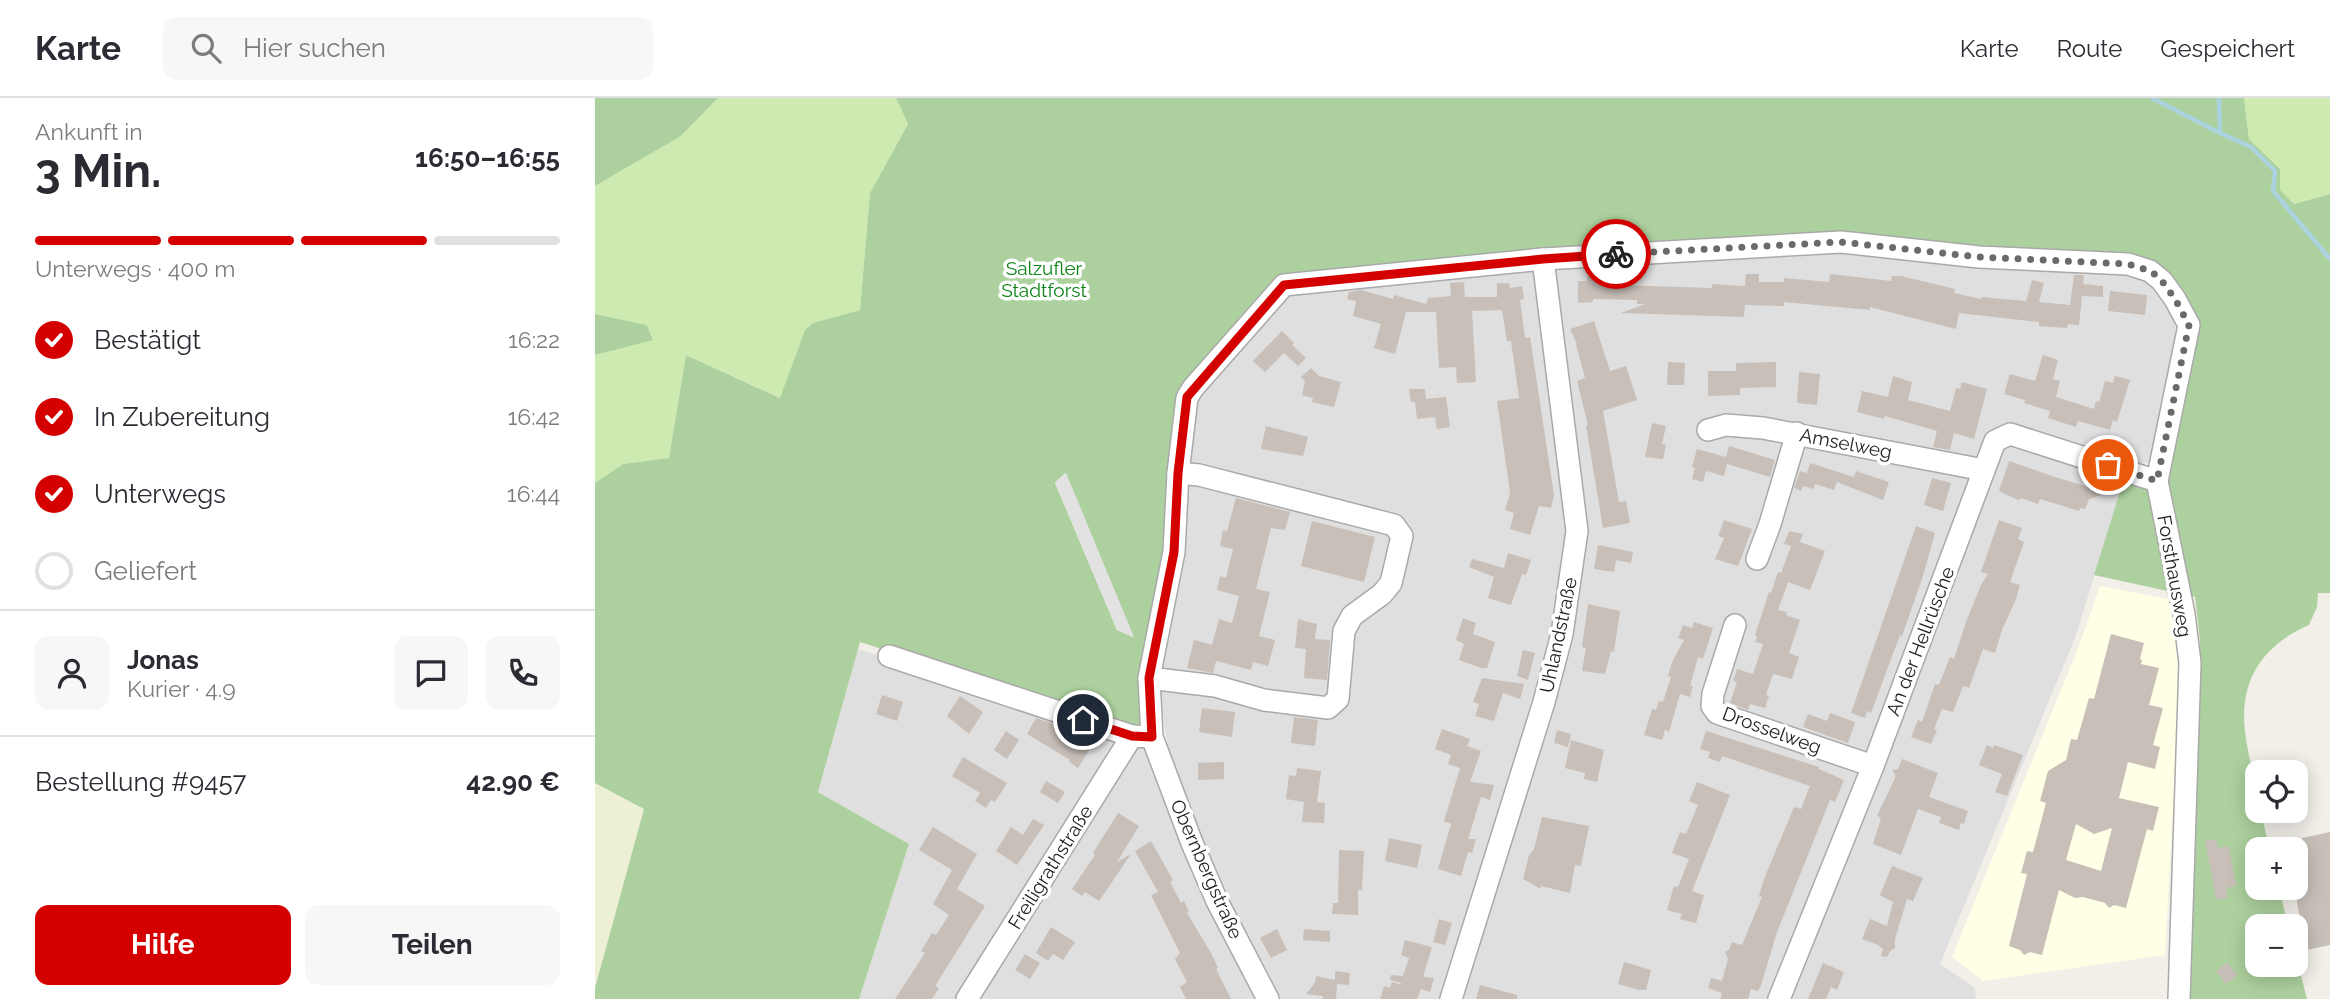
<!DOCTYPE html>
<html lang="de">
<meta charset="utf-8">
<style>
body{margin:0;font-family:Raleway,sans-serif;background:#f7f7f7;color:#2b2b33;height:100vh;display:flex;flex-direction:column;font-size:26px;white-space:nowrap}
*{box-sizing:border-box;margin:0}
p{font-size:23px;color:#7c7c81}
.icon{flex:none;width:38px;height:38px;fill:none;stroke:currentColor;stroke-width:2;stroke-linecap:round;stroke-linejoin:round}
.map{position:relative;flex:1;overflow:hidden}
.details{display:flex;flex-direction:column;background:#fff;width:595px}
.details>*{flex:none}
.tools{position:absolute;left:1650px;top:662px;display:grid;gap:14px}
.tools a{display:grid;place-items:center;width:63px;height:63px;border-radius:14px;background:#fff;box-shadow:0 4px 18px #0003;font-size:35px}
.pin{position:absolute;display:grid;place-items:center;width:60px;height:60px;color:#fff;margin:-30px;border:4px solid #fff;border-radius:50%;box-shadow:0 2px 7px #0007}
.courier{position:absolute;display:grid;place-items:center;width:70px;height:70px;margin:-35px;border:5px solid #d40000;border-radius:50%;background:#fff;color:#222;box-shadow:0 2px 9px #0007}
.headline em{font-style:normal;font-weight:700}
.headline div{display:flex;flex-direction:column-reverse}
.headline{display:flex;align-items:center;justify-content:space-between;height:119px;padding:0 35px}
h1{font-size:46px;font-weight:700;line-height:52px}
.bar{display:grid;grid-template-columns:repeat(4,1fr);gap:10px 7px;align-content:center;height:84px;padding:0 35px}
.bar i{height:9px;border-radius:5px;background:#e1e1e2}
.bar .selected{background:#d40000}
.bar p{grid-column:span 4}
.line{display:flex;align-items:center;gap:18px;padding:0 35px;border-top:2px solid #e1e1e2}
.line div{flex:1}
.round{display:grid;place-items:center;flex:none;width:74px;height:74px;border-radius:14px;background:#f7f7f7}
ol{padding:0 35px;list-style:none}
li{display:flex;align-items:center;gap:21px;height:77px}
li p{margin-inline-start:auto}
li .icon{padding:7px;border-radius:50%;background:#d40000;color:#fff;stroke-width:4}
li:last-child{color:#7c7c81}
li i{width:38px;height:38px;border:4px solid #e1e1e2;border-radius:50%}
.action{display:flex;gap:14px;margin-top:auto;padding:14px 35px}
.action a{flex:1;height:80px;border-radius:14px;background:#d40000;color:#fff;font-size:28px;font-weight:700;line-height:80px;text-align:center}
.action a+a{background:#f7f7f7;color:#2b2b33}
header{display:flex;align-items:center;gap:42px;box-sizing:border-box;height:98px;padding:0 35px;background:#fff;border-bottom:2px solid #e1e1e2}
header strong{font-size:33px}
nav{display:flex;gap:38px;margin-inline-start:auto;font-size:24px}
.search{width:490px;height:63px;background:#f7f7f7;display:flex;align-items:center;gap:18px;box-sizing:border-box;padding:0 24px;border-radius:14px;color:#7c7c81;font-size:26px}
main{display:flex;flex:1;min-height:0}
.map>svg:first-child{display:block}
.residential{fill:#e0dfdf}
.education{fill:#ffffe5}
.farmland{fill:#eef0d5}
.grass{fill:#cdebb0}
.forest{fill:#add19e;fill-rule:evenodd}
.parking{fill:#e2e2e2}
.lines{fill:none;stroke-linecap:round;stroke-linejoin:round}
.stream{stroke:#aad3df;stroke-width:4.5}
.building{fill:#c7bfb8;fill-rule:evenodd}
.minor-casing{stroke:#a9a9a9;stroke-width:24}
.minor{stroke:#fff;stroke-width:21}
.done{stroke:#6b6a68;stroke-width:7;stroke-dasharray:0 12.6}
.route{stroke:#d40000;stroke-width:9}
.labels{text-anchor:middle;stroke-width:7;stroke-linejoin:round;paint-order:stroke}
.park-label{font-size:19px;fill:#0c8416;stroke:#fff}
.street-label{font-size:19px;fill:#222;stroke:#fff}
</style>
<header>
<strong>Karte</strong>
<div class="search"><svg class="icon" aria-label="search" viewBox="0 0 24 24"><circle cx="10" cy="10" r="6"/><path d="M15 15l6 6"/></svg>Hier suchen</div>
<nav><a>Karte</a><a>Route</a><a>Gespeichert</a></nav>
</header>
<main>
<section class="details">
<div class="headline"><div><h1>3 Min.</h1><p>Ankunft in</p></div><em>16:50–16:55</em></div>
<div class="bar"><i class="selected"></i><i class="selected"></i><i class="selected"></i><i></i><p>Unterwegs · 400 m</p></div>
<ol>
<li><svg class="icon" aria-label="check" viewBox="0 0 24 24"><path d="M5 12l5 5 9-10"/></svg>Bestätigt<p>16:22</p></li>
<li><svg class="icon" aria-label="check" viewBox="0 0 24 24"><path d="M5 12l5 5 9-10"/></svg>In Zubereitung<p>16:42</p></li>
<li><svg class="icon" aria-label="check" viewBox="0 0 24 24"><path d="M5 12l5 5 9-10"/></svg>Unterwegs<p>16:44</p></li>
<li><i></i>Geliefert</li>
</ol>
<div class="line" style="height:126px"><a class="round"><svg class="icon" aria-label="person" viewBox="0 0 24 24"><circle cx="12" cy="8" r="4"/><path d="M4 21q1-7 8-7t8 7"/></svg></a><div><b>Jonas</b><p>Kurier · 4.9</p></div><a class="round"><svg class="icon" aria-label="chat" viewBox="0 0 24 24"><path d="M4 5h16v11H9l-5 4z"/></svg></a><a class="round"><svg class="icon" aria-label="phone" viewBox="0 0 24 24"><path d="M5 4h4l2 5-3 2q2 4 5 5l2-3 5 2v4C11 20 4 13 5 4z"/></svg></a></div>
<div class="line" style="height:91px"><div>Bestellung #9457</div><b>42.90 €</b></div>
<div class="action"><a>Hilfe</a><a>Teilen</a></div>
</section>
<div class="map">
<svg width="1735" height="901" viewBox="0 0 1735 901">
<rect width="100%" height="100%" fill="#f2efe9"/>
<path class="residential" d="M1246,149L1544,175L1562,187L1580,219V239L1554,365L1534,366L1480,540L1345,866L1380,890L1381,901H264L314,746L223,694L263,551L573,650L565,598L567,563L596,300L693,192L961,165Z"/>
<path class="education" d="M1505,488L1579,502L1584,598L1570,857L1388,883L1357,859L1484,548Z"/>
<path class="farmland" d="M0,685L49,711L0,890Z"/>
<g class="grass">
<path d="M123,0H301L313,26L275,95L265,212L218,225L210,232L186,300L91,257L74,360L28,366L0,385V257L58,241L52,227L0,216V88L86,38Z"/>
<path d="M1649,0H1735V96L1699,106L1684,92L1685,71L1654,41Z"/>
</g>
<g class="forest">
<path d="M0,0H123L86,38L0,88Z"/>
<path d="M301,0H1649L1654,41L1685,71V92L1699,106L1735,96V495H1723L1722,509L1714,527C1668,547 1644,582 1650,633C1653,660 1662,685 1662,712H1666L1674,751H1662V789H1684L1693,828H1662V866H1701V858L1712,901H1591L1605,543L1600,499L1499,477L1529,381L1573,393L1574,353L1601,241L1571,176L1249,138L688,182L589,295L572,452L546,634L265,544L223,694L314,746L264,901H0V890L49,711L0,685V385L28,366L74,360L91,257L185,300L210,232L218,225L265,212L275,95L313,26ZM470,375L471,376L538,539L522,532L460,385Z"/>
<path d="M0,216L52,227L58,242L0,257Z"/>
</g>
<path class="parking" d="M471,375L539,539L522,532L460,384Z"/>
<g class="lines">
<g class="stream">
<path d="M1557,0L1625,35"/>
<path d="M1624,0L1625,35L1656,49L1680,73L1678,93L1735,161"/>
</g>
</g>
<g class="building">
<path d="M1022,176V187L1117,190V186L1150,188L1151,176H1164V184H1189V180L1234,184L1235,176L1296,183L1297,178H1306L1360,191L1359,195L1386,201V199L1431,203L1437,182L1449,185L1444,204L1475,207L1479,177H1489L1488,186L1508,188V199L1487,198L1484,227L1473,226L1472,230L1444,228V224L1364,215L1361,231L1275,209V212L1189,204V208L1150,207L1149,219L1026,215L1050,206H1042V202L998,201V204L983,205V183H992V178Z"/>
<path d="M869,184L870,199H902V185H914L915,190L927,188L929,201L925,202L930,240L935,239L959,397L956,410L944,408L935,437L915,431L919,415L910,412L915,395L902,303L924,300L916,243H912L907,212L877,213L881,284L862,285L861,269L844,270L841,214H811L800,256L779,250L786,226L758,218L761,203L752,201L754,194L766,192L798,201L799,197L831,206L833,200L856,198L855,185Z"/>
<path d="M1515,193L1552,197L1550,217L1513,213Z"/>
<path d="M999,223L1015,273L1031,268L1042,302L1008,313L1024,404L1031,403L1035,425L1008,430L991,328L993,327L982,283L990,280L981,246H982L975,231Z"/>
<path d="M687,233L699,245L697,247L711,260L703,268L689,255L670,274L658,263Z"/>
<path d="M1448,257L1463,262L1458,281L1465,283L1461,299L1499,311L1501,303L1504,304L1510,283L1518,285L1520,278L1535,282L1522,324L1518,322L1515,332L1483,323L1481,329L1453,320L1455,313L1429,305L1430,302L1409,296L1415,276L1440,283Z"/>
<path d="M1073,264L1090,265L1089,287H1072Z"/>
<path d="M1181,264V289L1145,290V297L1113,298V273H1141V265Z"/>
<path d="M716,270L724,278L746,284L739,309L717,304L718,300L707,297L710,283L706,279Z"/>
<path d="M1204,274L1225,276L1222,307L1202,305Z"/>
<path d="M1298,278L1317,284L1313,302L1355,313L1361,290L1365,291L1367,284L1392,291L1379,341L1359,335L1355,352L1338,349L1342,333L1290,318L1289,321L1262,314L1267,293L1293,299Z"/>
<path d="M814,291H830L831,301L851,299L855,329L842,331L840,319L822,321L820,304H816Z"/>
<path d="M1057,325L1071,328L1067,346L1071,347L1068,361L1050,359Z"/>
<path d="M671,328L713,339L708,358L666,351Z"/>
<path d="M1134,348L1180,362L1175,379L1132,366L1129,378L1111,373L1108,384L1097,381L1100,370L1097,369L1102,351L1131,359Z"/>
<path d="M1414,363L1460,379L1513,395L1494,401L1490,411L1485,410L1484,413L1445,401L1443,406L1426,400L1423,402L1404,393Z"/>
<path d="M1215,365L1259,379L1261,373L1294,384L1288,402L1242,384L1239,392L1220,386L1219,391L1208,388L1206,393L1199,390L1205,373L1212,375Z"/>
<path d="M1337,380L1356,385L1348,413L1329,407Z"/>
<path d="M641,400L695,414L690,432L676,430L661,491L675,494L664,538L680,542L673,568L658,564L656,572L621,563L618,575L592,570L599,542L617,547L624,521L637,525L644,498L622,492L625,478L631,480L638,451L625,448L628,432L632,433Z"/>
<path d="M1129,422L1157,431L1143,468L1120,461L1129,440L1123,438Z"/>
<path d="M1404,422L1427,430L1423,441L1429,444L1415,484L1425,487L1421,501L1407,532L1400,555L1388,551L1374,590L1368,588L1358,614L1347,611L1339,631L1342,632L1336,646L1316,639L1323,622L1327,624L1340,586L1344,587L1355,559L1359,561L1372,521L1386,487L1393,476L1386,474Z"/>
<path d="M717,423L780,439L769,484L706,468Z"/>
<path d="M1321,428L1340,435L1328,478L1307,538L1305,537L1276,615L1272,613L1270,620L1256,615Z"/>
<path d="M1194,433L1208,436L1205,444L1230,453L1215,492L1193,484L1183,512L1192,514L1191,517L1205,522L1194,555L1204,559L1197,581L1178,576L1171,597L1174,598L1170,610L1155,606L1153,612L1135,605L1142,584L1138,583L1142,571L1158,576L1168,546L1160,544L1162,538L1160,537L1174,494L1176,495L1183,474L1186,475L1196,448L1189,446Z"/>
<path d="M1003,447L1038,454L1036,465L1021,462L1019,474L999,471Z"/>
<path d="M913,455L936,462L931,477L927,476L916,507L893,500L899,479L874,469L877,461L909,470Z"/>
<path d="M993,506L1025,513L1019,554L1016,553L1010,576L987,573L991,550L987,549Z"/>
<path d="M868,520L881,525L878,536L900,544L892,570H886L864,562L869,546L861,542Z"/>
<path d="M703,521L722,526L720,541L735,542L732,582L709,580L711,551L700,550Z"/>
<path d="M1099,524L1118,530L1108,561L1103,559L1095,588H1098L1095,599L1085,596L1074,634L1070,632L1067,642L1049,637L1057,611L1061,612L1064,603L1068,604L1076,579L1073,578L1077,564L1089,542L1083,540L1088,527L1097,530Z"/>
<path d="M1516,536L1549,545L1545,561L1547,562L1546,566L1564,570L1554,607L1568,610L1558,647L1565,649L1560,671L1533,664L1524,700L1564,709L1558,733L1552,731L1531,810L1519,807L1514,810L1510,805L1488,799L1480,800L1464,792L1447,857L1435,854L1429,857L1425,852L1414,848L1432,776L1426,775L1432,753L1438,754L1451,705L1445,703L1453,673L1471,662L1476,641L1482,642L1494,600L1499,601ZM1481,726L1499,736L1517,730L1506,773L1471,762Z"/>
<path d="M928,552L940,555L933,582L922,578Z"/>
<path d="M887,580L929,586L925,601L908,595L899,623L880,618L884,606L878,604Z"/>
<path d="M287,597L308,604L302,623L281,616Z"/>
<path d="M365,598L388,614L374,636L352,618Z"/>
<path d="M607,610L640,614L637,639L604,634Z"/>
<path d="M1235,615L1260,624L1253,645L1208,629L1213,616L1232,623Z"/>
<path d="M699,619L723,622L720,648L696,645Z"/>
<path d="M441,620L471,630L498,646L483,670L474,664L475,662L432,636Z"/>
<path d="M847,631L875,641L872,648L886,653L875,684L899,687L895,702L886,699L873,741H881L877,755L873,754L866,778L843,771L856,726L849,723L865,670L853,666L856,657L840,651Z"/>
<path d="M962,632L976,636L973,649L959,645Z"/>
<path d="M411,633L424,642L412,661L399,652Z"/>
<path d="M1111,633L1224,669V671L1249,682L1240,704L1235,702L1182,834L1166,887L1163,893L1156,891L1153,901H1125L1127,895L1113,890L1116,880L1127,883L1133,861L1130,854L1134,852L1137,844L1147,847L1167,799L1164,798L1169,781L1199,709L1206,711L1215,688L1127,658L1125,664L1113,660L1115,654L1105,651Z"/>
<path d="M976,642L1009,652L1002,684L989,681L990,675L970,670Z"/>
<path d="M1392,647L1398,650L1399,647L1428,657L1412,698L1400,694L1407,676L1384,667Z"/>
<path d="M368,659L412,685L400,704L396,702L391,710L380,703L385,695L357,678Z"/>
<path d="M1307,661L1343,675L1334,699L1373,713L1369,726L1366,725L1364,732L1344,725L1346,719L1323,711L1306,757L1278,746L1286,720L1282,718L1301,678L1297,672L1303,671Z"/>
<path d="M629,664V681L603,682V665Z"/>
<path d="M702,670L726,673L722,704L730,705L729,725L707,724L709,704L691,701L694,677L701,678Z"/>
<path d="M451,683L470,694L463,705L445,694Z"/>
<path d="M1102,684L1135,697L1097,793L1109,797L1101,825L1085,821L1087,816L1072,812L1079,788L1083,789L1094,761L1077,755L1085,734L1091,736L1103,707L1094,703Z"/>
<path d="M523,715L544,728L522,764L536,756L504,803L490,794L487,798L477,791L500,757L498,755Z"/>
<path d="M947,719L994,728L986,768L980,767L975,795L946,788V791L928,781L934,757L939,751Z"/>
<path d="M438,721L449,727L422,767L401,753L416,729L428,737Z"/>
<path d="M338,729L382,756L362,791L390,808L340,888L344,890L337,901H300L330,855L326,853L337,835L341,837L354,817L338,806L357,772L324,752Z"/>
<path d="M1735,734V847L1711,852L1699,789H1701V761L1710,759L1707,740Z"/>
<path d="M794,740L827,747L822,770L790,763Z"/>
<path d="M1621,741L1623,750L1634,748L1641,788L1631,790L1633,800L1621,802L1610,743Z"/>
<path d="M556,743L578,782L575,784L586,805L589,803L594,814L592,815L616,855L623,870L621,871L636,901H591L585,889L592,884L580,861L585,855L556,797L563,794L540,753Z"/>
<path d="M744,752L769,753L767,792H763V817L737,816L738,805H743Z"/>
<path d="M1297,768L1328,780L1318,803L1312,801L1300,841V850L1295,853L1292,859L1286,858L1288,851L1283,847L1267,841L1275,821L1292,828L1298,804L1285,797Z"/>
<path d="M844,821L857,825L850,847L838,844Z"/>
<path d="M456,829L480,844L468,862L458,856L453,863L441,855Z"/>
<path d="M682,831L692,852L676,860L665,840Z"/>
<path d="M709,831L735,833V844L708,842Z"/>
<path d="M810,842L837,849L828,879L839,880L835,894L826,891L822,901H785L789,888L795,890L797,884L806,887V885L795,882L796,877L808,878L814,860L806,857Z"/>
<path d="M430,856L445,865L435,881L420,872Z"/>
<path d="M1029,864L1056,872L1051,892H1044L1023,886Z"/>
<path d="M1632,864L1642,877L1631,886L1621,873Z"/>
<path d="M1228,865L1249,874L1242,892L1236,889L1231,901H1213Z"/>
<path d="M740,873L755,875L754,887L742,886L741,901H728V898L711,896L720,885L721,878L740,882Z"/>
<path d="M885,887L922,897V901H881Z"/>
</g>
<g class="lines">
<g class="minor-casing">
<g id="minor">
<path d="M1113,332L1131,327L1168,330L1389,372"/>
<path d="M1162,461L1175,426L1202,335"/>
<path d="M1140,527L1118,596L1117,608L1122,615L1278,668"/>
<path d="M294,558L537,638"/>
<path d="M554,580L620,588L669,602L733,610L743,601L749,533L757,518L787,496L796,485L807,438L799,427L604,377L583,375"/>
<path d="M372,901L537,638L557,639"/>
<path d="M673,901L622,803L597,745L557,639L554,580L579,454L583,375L592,300L598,290L689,187L948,161L1246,144L1384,159L1533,166L1555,173L1567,183L1580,201L1594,227L1562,383L1589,516L1595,565L1584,901"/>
<path d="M856,901L949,604L967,536L982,433L948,161"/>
<path d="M1184,901L1278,668L1400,343L1415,336L1562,383"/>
</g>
</g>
<use href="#minor" class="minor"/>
</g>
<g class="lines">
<path class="done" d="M1021,156L1246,144L1384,159L1533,166L1556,173L1567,183L1580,201L1594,227L1562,383L1513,367"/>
<path class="route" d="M488,622L537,638L557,639L554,580L579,454L583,375L592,299L689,187L948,161L1021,156"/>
</g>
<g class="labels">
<g class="park-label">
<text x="449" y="177">Salzufler<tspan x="449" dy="22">Stadtforst</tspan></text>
</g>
<g class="street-label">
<text transform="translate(1251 345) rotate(11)" y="7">Amselweg</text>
<text transform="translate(1580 478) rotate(80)" y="7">Forsthausweg</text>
<text transform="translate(963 537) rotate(-78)" y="7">Uhlandstraße</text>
<text transform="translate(1325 543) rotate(-69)" y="7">An der Hellrüsche</text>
<text transform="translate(1177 632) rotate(20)" y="7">Drosselweg</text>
<text transform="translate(455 769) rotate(-58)" y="7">Freiligrathstraße</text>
<text transform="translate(612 771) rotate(66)" y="7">Obernbergstraße</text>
</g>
</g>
</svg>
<div class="tools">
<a><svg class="icon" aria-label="locate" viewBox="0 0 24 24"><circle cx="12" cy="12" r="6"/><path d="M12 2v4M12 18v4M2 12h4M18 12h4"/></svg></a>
<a>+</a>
<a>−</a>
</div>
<div class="pin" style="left:1513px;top:367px;background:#ea580c"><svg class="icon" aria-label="bag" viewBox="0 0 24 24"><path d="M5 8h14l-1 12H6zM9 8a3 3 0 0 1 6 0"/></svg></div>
<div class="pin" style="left:488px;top:622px;background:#1f2937"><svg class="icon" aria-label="home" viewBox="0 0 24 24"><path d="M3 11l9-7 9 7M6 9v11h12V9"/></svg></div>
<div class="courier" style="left:1021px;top:156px"><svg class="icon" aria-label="bike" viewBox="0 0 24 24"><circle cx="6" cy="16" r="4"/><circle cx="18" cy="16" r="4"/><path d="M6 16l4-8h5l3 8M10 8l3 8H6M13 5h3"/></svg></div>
</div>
</main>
